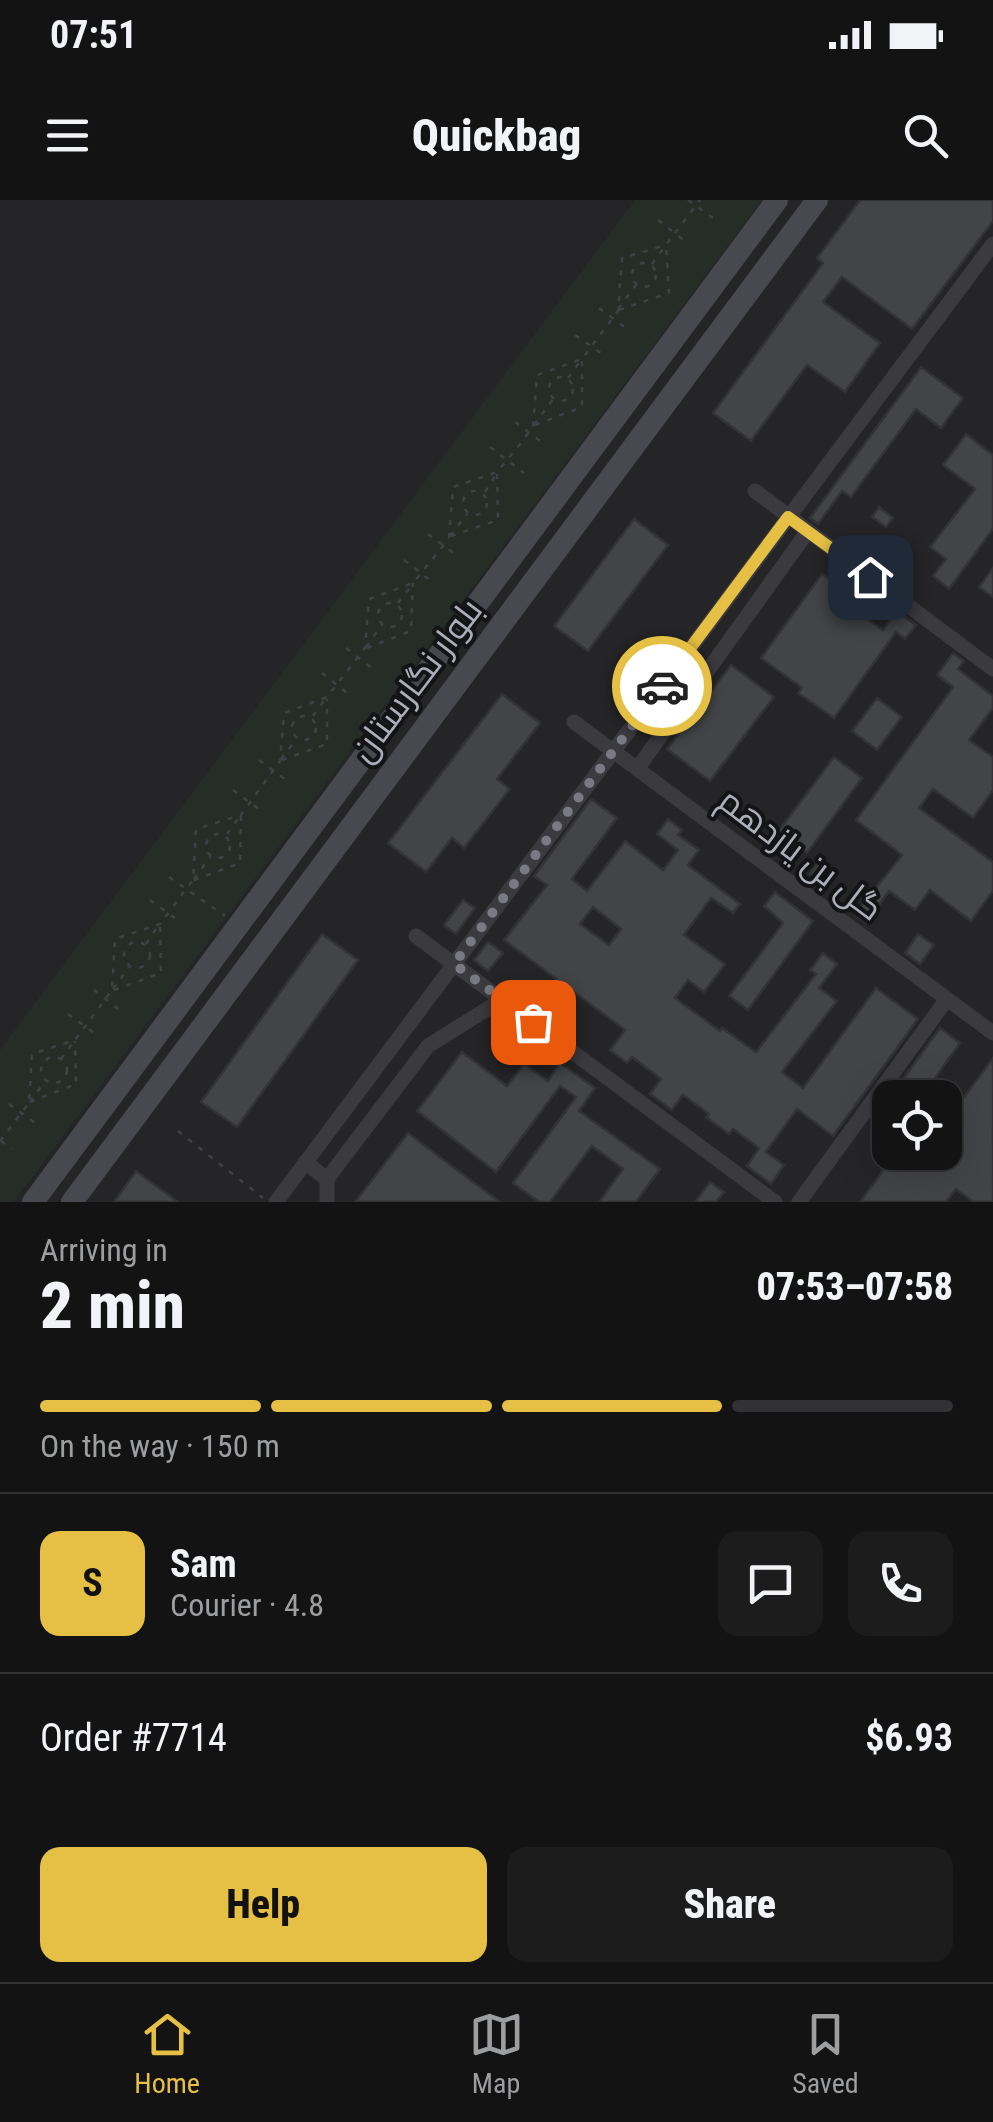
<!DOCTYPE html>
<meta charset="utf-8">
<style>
body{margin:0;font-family:"Roboto Condensed",Cairo,sans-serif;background:#1c1c1d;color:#f1f3f6;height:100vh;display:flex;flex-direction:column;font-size:38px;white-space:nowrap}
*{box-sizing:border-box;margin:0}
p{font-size:32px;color:#9d9ea0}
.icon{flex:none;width:55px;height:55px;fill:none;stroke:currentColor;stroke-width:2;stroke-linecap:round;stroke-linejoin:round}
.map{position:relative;height:1002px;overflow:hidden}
.sheet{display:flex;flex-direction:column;background:#131314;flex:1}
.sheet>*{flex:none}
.fabs{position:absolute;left:872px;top:880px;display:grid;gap:20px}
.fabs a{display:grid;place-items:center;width:90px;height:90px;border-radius:20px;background:#131314;box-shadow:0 10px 40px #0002,0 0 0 2px #323234;font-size:50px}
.pin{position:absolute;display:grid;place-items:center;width:85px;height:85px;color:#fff;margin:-42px;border-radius:20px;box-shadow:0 5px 15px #0006}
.courier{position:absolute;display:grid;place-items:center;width:100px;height:100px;margin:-50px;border:8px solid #e6c045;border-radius:50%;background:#fff;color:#222;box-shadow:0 2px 12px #0007}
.summary em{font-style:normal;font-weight:800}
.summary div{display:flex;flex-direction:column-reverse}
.summary{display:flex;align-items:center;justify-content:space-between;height:170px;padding:0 40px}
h1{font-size:65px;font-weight:800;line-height:75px}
.bar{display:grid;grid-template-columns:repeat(4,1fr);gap:15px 10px;align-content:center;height:120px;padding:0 40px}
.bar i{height:12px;border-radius:8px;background:#323234}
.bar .current{background:#e6c045}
.bar p{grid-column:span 4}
.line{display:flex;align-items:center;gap:25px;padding:0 40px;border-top:2px solid #323234}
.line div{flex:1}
.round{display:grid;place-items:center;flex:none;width:105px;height:105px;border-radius:20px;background:#1c1c1d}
.button{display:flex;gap:20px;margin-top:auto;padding:20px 40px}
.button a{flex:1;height:115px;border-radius:20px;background:#e6c045;color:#111;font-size:40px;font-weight:800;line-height:115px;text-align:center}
.button a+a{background:#1c1c1d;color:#f1f3f6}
.status{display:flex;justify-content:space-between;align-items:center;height:70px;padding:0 50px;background:#131314;direction:ltr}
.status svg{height:28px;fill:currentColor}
header{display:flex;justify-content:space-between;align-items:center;height:130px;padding:0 40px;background:#131314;font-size:45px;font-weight:800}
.tabs{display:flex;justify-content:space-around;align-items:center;height:140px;border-top:2px solid #323234;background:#131314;font-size:28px;color:#9d9ea0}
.tabs a{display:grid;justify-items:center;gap:5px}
.tabs .current{color:#e6c045}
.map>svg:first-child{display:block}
.built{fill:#252527;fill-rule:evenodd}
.green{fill:#252d26}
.building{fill:#434447;stroke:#333336;stroke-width:2.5;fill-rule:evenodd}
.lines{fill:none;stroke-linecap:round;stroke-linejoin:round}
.path{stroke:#404146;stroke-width:2.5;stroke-dasharray:5 8;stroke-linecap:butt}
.street{stroke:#3a3a3f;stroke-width:15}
.secondary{stroke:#48494f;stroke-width:22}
.done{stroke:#797a82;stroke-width:10;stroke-dasharray:0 18}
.route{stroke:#e6c045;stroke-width:12}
.labels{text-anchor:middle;stroke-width:8;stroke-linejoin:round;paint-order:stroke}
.street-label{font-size:35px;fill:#acafb9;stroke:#141416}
</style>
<div class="status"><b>07:51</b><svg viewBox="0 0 49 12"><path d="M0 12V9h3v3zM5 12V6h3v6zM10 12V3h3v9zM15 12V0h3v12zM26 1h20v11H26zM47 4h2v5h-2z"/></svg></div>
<header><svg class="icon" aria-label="menu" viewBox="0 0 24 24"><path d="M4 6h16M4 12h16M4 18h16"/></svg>Quickbag<svg class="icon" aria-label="search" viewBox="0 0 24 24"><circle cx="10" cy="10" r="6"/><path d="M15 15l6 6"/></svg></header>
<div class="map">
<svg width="993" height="1002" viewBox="0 0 993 1002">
<rect width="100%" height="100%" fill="#19191b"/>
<path class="built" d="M0,0H993V1002H0ZM890,898H945V952H890Z"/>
<path class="green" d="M635,0H762L14,1002H0V850Z"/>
<g class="building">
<path d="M860,0H993V21L912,129L842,77L823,102L880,143L845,192L807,165L751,241L713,213L823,63L817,58Z"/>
<path d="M921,167L963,198L941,228L916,209L851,297L842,291L818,324L810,318Z"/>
<path d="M966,234L993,255V329L949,389L933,376L946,359L930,347L975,289L943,265Z"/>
<path d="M879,307L893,318L886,327L872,317Z"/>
<path d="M634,319L668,345L588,451L554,426Z"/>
<path d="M993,368V397L979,387Z"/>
<path d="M822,374L849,393L843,402L883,430L897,411L916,425L905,439L896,432L834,518L798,493L802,488L761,458Z"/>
<path d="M953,453L964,461L958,469L993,496V508L969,540L993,557V590L973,618L933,589L919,608L993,662V691L971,721L930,690L915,710L889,691L866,723L855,714L902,655L856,620L953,487L937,475Z"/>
<path d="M731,465L774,497L710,581L667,549Z"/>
<path d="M636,471L647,479L632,498L621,490Z"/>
<path d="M502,494L540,523L497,579L510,589L464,648L452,638L426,672L388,643Z"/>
<path d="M877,498L902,517L877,550L852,531Z"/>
<path d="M834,557L862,578L807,653L778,632Z"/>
<path d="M591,599L617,618L572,679L587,691L625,641L663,670L678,650L657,634L668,619L682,630L678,635L699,650L688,665L740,704L733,713L711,698L684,735L725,764L704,792L688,780L675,798L720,831L722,828L756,852L816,774L810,770L823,753L837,764L819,788L837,801L782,872L803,888L876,788L918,819L833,936L797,909L766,952L784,965L771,984L747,966L759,948L733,929L729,934L706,917L709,914L683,895L672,910L650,894L661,879L632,857L627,863L610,850L625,830L504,740L547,685L534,676ZM593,707L621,729L609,745L580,724Z"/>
<path d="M820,660L836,673L826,686L810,674Z"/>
<path d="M775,692L813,721L748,810L729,796L783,723L764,706Z"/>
<path d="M463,700L475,708L456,734L444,725Z"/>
<path d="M322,734L358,760L237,927L201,902Z"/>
<path d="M918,734L934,745L920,764L905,753Z"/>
<path d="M488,742L503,753L488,771L474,760Z"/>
<path d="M531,787L552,803L544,813L524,796Z"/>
<path d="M940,828L960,843L921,898H890V931L874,919Z"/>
<path d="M519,833L531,842L519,859L507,850Z"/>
<path d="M462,852L507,886L524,864L548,881L560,863L595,888L579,911L660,969L636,1002H599L623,969L592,946L550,1002H539L513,983L576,897L560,886L496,972L417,911Z"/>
<path d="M993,858V1002H973L956,989L946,1002H860L894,956L911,969L923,952H945V923Z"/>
<path d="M408,933L449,964L500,1002H355Z"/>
<path d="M136,971L178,1002H114Z"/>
<path d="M710,982L724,992L716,1002H695Z"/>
</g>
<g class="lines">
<g class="path">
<path d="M688,0L713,18"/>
<path d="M658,20L686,42"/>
<circle cx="644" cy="75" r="12"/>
<path d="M652,64L665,46"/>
<path d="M599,108L626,128"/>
<path d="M618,109L636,85"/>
<path d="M619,110L669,93L666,45"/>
<path d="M575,135L605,156"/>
<circle cx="561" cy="189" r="12"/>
<path d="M568,178L581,160"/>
<path d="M515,222L544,244"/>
<path d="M534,225L553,199"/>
<path d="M535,225L582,207V161"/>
<path d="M490,247L524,273"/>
<circle cx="475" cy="303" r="12"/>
<path d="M485,292L497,273"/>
<path d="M428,334L459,357"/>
<path d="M450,336L467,314"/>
<path d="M451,336L498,320L497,274"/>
<path d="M404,360L435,384"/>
<circle cx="390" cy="415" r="12"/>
<path d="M398,403L411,386"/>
<path d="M366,447L382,425"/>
<path d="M346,448L373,469"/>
<path d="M367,448L411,431L413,383"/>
<path d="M322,473L351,496"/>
<circle cx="304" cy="528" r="12"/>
<path d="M313,516L326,498"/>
<path d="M281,559L297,538"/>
<path d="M259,560L290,583"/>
<path d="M282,560L327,544V499"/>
<path d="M233,590L263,612"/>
<circle cx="218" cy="646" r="12"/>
<path d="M227,634L240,616"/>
<path d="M169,677L225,716"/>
<path d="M194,679L210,657"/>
<path d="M194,680L240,663L241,615"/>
<path d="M150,700L180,722"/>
<circle cx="137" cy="755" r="13"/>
<path d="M146,744L158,726"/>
<path d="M113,789L129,767"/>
<path d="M94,790L122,812"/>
<path d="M114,790L161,773L160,726"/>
<path d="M68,814L97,835"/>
<circle cx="54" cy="870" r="13"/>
<path d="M61,859L74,841"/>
<path d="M30,902L76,884L75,841"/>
<path d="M30,902L46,880"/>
<path d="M9,904L38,925"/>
<path d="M178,931L263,998"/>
<path d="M0,941L29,903L32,854L75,840L112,790L115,739L160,724L186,689L193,680L196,629L241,615L280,561L284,513L327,497L358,457L365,448L369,399L413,383L443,346L449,337L453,287L497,272L522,242L533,226L537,175L582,159L618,111L622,58L666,45L700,0"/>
<path d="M1,941L12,949"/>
</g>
<g class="street">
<path d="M755,291L993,469"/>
<path d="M574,522L993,833"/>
<path d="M637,569L808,331"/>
<path d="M416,736L775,1002"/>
<path d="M305,962L327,979V1002"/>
<path d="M327,979L428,846L503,799"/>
<path d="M276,1002L993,44"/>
<path d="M799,1002L947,799"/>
</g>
<g class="secondary">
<path d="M33,1002L777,0"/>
<path d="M72,1002L817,0"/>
</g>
</g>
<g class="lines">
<path class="done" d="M533,822L454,764L662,486"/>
<path class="route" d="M662,486L788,317L870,377"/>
</g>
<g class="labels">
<g class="street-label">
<text transform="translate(416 480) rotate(-53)" y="12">بلوار نگارستان</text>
<text transform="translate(801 654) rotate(37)" y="12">گل بن یازدهم</text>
</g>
</g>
</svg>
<div class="fabs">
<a><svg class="icon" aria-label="locate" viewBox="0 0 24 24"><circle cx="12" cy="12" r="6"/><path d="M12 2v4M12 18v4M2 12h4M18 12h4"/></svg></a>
</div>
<div class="pin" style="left:533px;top:822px;background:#ea580c"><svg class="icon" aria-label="bag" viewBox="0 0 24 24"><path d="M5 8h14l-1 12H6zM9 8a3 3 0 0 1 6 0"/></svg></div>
<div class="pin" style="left:870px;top:377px;background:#1f2937"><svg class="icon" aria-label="home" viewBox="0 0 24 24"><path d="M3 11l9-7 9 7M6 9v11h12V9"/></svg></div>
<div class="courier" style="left:662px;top:486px"><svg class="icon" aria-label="car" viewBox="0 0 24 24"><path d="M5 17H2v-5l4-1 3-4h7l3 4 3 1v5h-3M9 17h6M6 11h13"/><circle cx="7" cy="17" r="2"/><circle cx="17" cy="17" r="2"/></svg></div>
</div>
<section class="sheet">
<div class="summary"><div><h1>2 min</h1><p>Arriving in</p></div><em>07:53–07:58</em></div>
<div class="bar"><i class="current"></i><i class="current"></i><i class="current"></i><i></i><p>On the way · 150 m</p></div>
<div class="line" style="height:180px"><b class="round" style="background:#e6c045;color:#111">S</b><div><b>Sam</b><p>Courier · 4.8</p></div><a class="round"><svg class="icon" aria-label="chat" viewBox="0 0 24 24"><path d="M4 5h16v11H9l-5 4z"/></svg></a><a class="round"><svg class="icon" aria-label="phone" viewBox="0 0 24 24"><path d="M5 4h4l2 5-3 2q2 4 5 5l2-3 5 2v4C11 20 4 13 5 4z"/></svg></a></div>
<div class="line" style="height:130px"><div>Order #7714</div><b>$6.93</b></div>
<div class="button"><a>Help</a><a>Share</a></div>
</section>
<nav class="tabs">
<a class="current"><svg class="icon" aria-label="home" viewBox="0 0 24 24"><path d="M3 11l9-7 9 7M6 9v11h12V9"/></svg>Home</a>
<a><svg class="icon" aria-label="map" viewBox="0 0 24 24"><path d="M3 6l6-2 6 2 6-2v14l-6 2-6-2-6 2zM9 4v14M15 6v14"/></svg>Map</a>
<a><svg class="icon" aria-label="saved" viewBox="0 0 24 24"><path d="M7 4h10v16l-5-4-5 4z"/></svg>Saved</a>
</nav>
